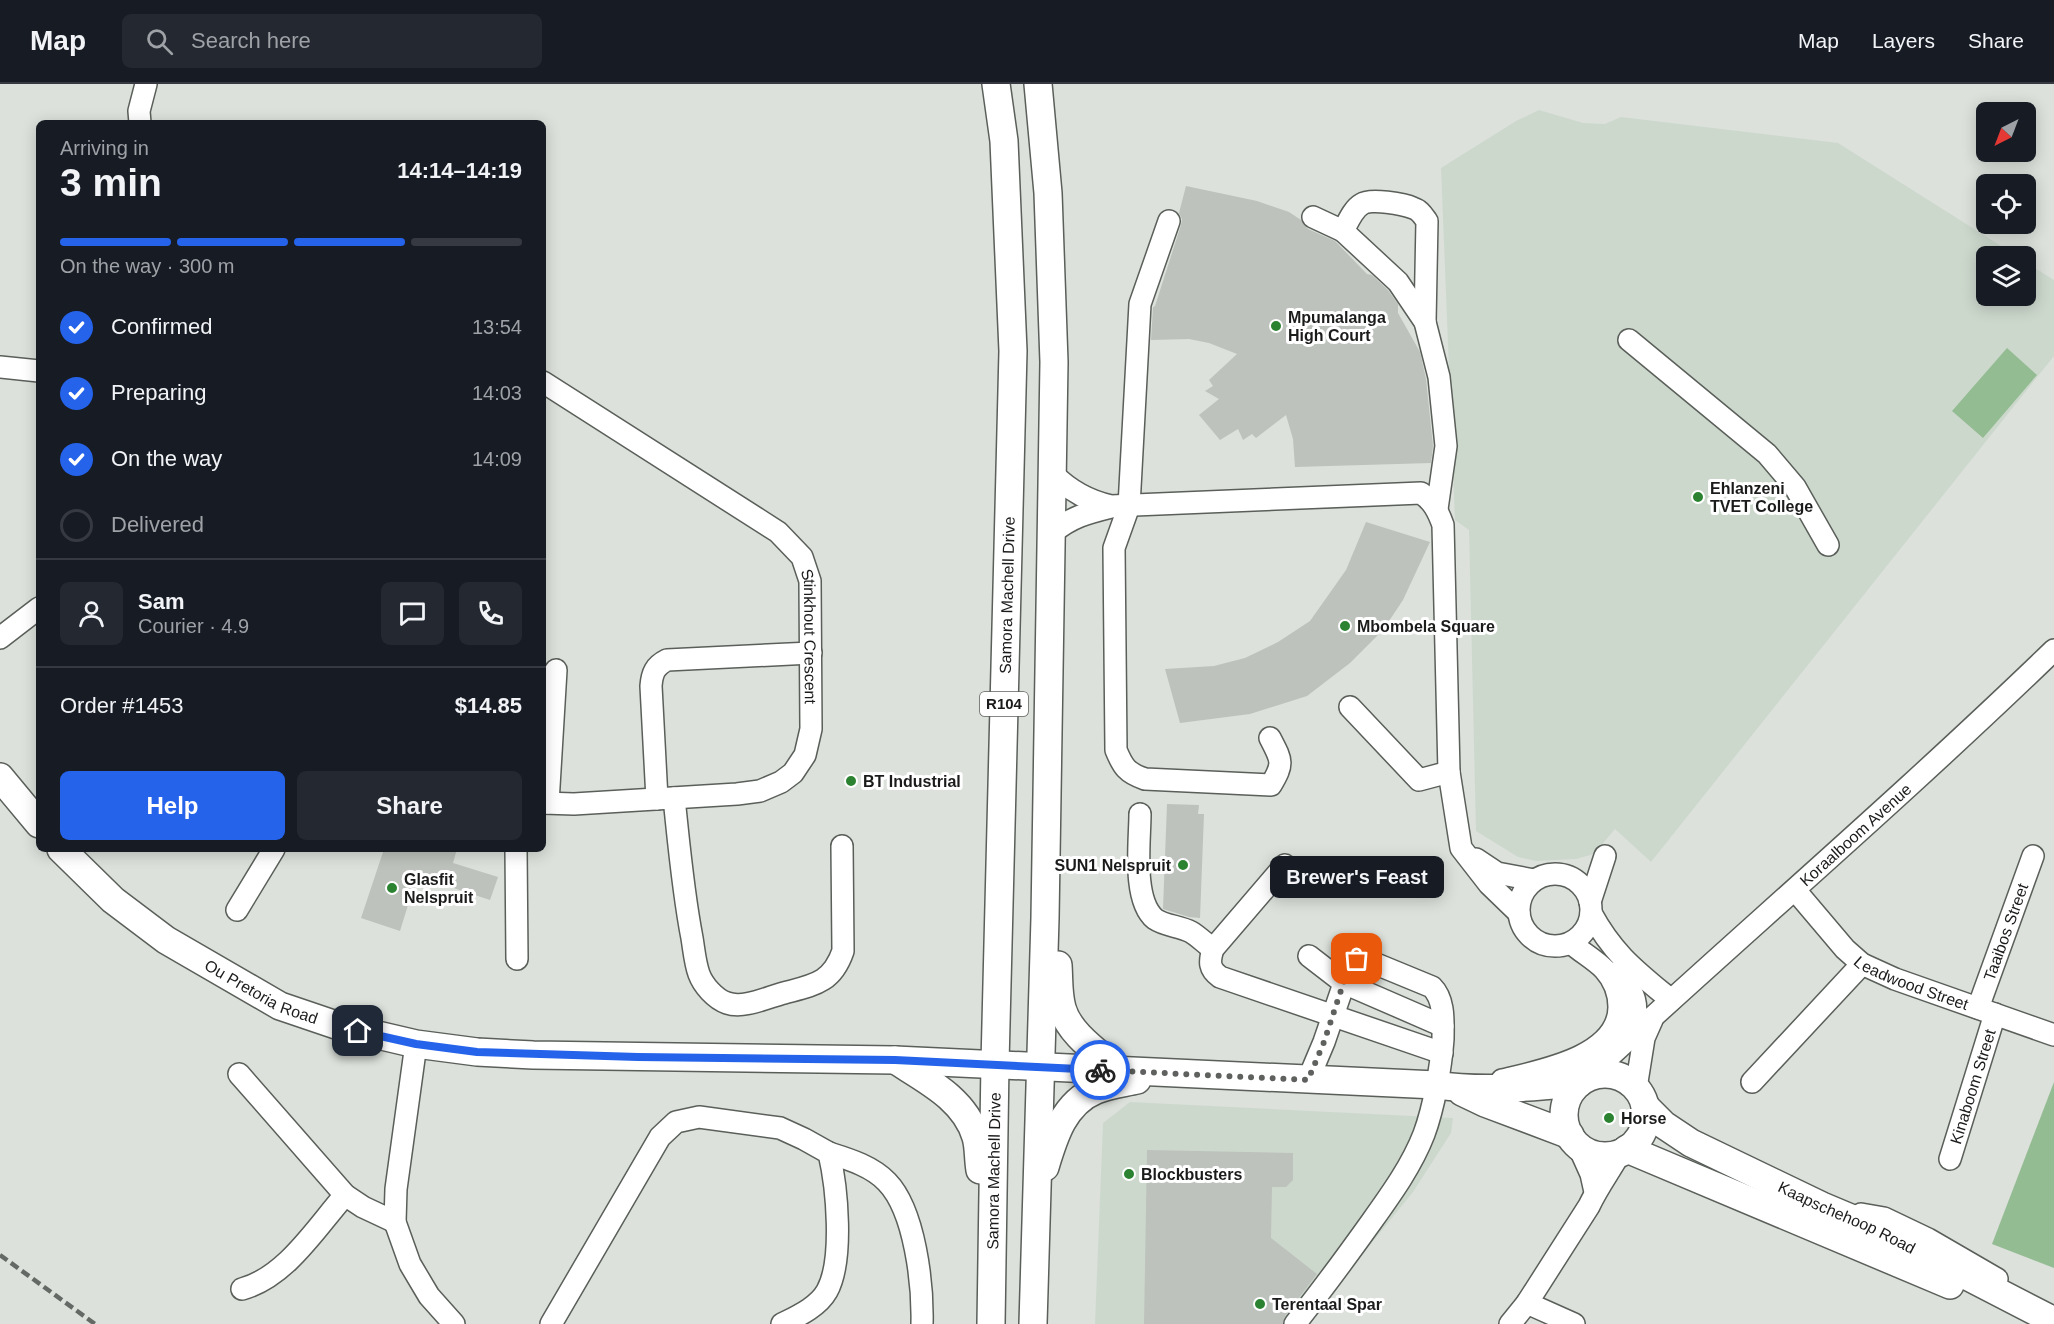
<!DOCTYPE html>
<meta charset="utf-8">
<style>
body{margin:0;font-family:Arial,sans-serif;background:#242831;color:#f1f3f6;height:100vh;display:flex;flex-direction:column;font-size:22px;white-space:nowrap}
*{box-sizing:border-box;margin:0}
p{font-size:20px;color:#9ea1a6}
.icon{flex:none;width:33px;height:33px;fill:none;stroke:currentColor;stroke-width:2;stroke-linecap:round;stroke-linejoin:round}
.map{position:relative;flex:1;overflow:hidden}
.drawer{position:absolute;left:36px;top:36px;width:510px;height:732px;display:flex;flex-direction:column;background:#171b24;border-radius:9px;box-shadow:0 3px 15px #0003}
.drawer>*{flex:none}
.needle{width:39px;rotate:222deg}
.controls{position:absolute;left:1976px;top:18px;display:grid;gap:12px}
.controls a{display:grid;place-items:center;width:60px;height:60px;border-radius:9px;background:#171b24;box-shadow:0 3px 15px #0003;font-size:30px}
.pin{position:absolute;display:grid;place-items:center;width:51px;height:51px;color:#fff;margin:-26px;border-radius:12px;box-shadow:0 3px 9px #0006}
.courier{position:absolute;display:grid;place-items:center;width:60px;height:60px;margin:-30px;border:4px solid #2563eb;border-radius:50%;background:#fff;color:#222;box-shadow:0 2px 8px #0007}
.bubble{position:absolute;height:42px;border-radius:9px;background:#171b24;box-shadow:0 3px 15px #0003;font-size:20px;font-weight:600;line-height:42px;text-align:center}
.head em{font-style:normal;font-weight:600}
.head div{display:flex;flex-direction:column-reverse}
.head{display:flex;align-items:center;justify-content:space-between;height:102px;padding:0 24px}
h1{font-size:39px;font-weight:600;line-height:45px}
.bar{display:grid;grid-template-columns:repeat(4,1fr);gap:9px 6px;align-content:center;height:72px;padding:0 24px}
.bar i{height:8px;border-radius:4px;background:#363941}
.bar .on{background:#2563eb}
.bar p{grid-column:span 4}
.line{display:flex;align-items:center;gap:15px;padding:0 24px;border-top:2px solid #363941}
.line div{flex:1}
.round{display:grid;place-items:center;flex:none;width:63px;height:63px;border-radius:9px;background:#242831}
ol{padding:0 24px;list-style:none}
li{display:flex;align-items:center;gap:18px;height:66px}
li p{margin-inline-start:auto}
li .icon{padding:6px;border-radius:50%;background:#2563eb;color:#fff;stroke-width:4}
li:last-child{color:#9ea1a6}
li i{width:33px;height:33px;border:3px solid #363941;border-radius:50%}
.cta{display:flex;gap:12px;margin-top:auto;padding:12px 24px}
.cta a{flex:1;height:69px;border-radius:9px;background:#2563eb;color:#fff;font-size:24px;font-weight:600;line-height:69px;text-align:center}
.cta a+a{background:#242831;color:#f1f3f6}
header{display:flex;align-items:center;gap:36px;box-sizing:border-box;height:84px;padding:0 30px;background:#171b24;border-bottom:2px solid #363941}
header strong{font-size:28px}
nav{display:flex;gap:33px;margin-inline-start:auto;font-size:21px}
.search{width:420px;height:54px;background:#242831;display:flex;align-items:center;gap:15px;box-sizing:border-box;padding:0 21px;border-radius:9px;color:#9ea1a6;font-size:22px}
.map>svg:first-child{display:block}
.built{fill:#cdd8cd}
.green{fill:#94bc93}
.building{fill:#bdc2bc}
.lines{fill:none;stroke-linecap:round;stroke-linejoin:round}
.minor-casing{stroke:#5a5f5a;stroke-width:24}
.major-casing{stroke:#5a5f5a;stroke-width:30}
.minor{stroke:#fff;stroke-width:21}
.major{stroke:#fff;stroke-width:27}
.rail{stroke:#656965;stroke-width:4.5;stroke-dasharray:9 4.5;stroke-linecap:butt}
.done{stroke:#5e615e;stroke-width:6;stroke-dasharray:0 10.8}
.route{stroke:#2563eb;stroke-width:8}
.poi-dot{fill:#2b8230;stroke:#fff;stroke-width:2}
.labels{text-anchor:middle;stroke-width:6;stroke-linejoin:round;paint-order:stroke}
.shield{fill:#fff;stroke:#5f605f;stroke-width:1.5}
.shield-label{font-size:15px;font-weight:bold;fill:#1a1c1a}
.poi-label{font-size:16px;font-weight:bold;fill:#1a1c1a;stroke:#fff;text-anchor:start}
.street-label{font-size:16px;fill:#1a1c1a;stroke:#fff}
</style>
<header>
<strong>Map</strong>
<div class="search"><svg class="icon" aria-label="search" viewBox="0 0 24 24"><circle cx="10" cy="10" r="6"/><path d="M15 15l6 6"/></svg>Search here</div>
<nav><a>Map</a><a>Layers</a><a>Share</a></nav>
</header>
<div class="map">
<svg width="2054" height="1240" viewBox="0 0 2054 1240">
<rect width="100%" height="100%" fill="#dce1db"/>
<g class="built">
<path d="M1539,26L1583,39L1605,40L1621,33L1838,59L2017,172H1986V212H2025V178L2054,196V272L1651,778L1615,745L1594,770L1576,775L1536,777L1518,773L1476,747L1469,446L1455,436L1441,84L1516,37Z"/>
<path d="M1130,1018L1453,1034L1451,1049L1413,1108L1306,1240H1095L1103,1039Z"/>
</g>
<g class="green">
<path d="M2007,264L2037,291L1983,354L1952,327Z"/>
<path d="M2054,998V1184L1992,1160Z"/>
</g>
<g class="building">
<path d="M1186,102L1257,117L1289,128L1301,136L1308,145L1335,157L1367,190L1372,191L1388,206L1398,220V229L1420,268L1426,295L1433,362L1431,379L1295,383L1293,355L1286,331L1256,354L1252,350L1243,356L1238,345L1220,356L1199,331L1219,315L1205,307L1213,302L1209,296L1237,270L1209,259L1189,255L1151,256L1153,223L1155,222L1181,141L1182,135L1179,129Z"/>
<path d="M1366,438L1430,458L1403,516L1383,546L1350,579L1307,612L1250,630L1180,639L1165,585L1214,582L1245,574L1278,558L1310,537L1346,486Z"/>
<path d="M1167,720L1199,721L1198,730H1204L1200,834L1189,833L1163,825Z"/>
<path d="M384,765H457L453,779L498,793L490,816L417,792L400,847L361,834Z"/>
<path d="M1147,1066L1293,1069V1096L1286,1103H1272L1271,1154L1317,1190L1285,1232L1283,1240H1144Z"/>
</g>
<g class="lines">
<g class="minor-casing">
<g id="minor">
<path d="M140,39L139,27L146,0"/>
<path d="M1313,133L1343,147L1398,198L1425,238L1439,293L1446,362L1437,425"/>
<path d="M1169,137L1140,220L1129,422L1114,464L1116,666C1123,683 1127,689 1145,695L1271,701C1284,679 1282,677 1270,654"/>
<path d="M1343,147C1348,138 1353,125 1362,120C1370,114 1404,120 1413,124C1420,126 1423,132 1427,137L1425,238"/>
<path d="M1629,256L1767,370L1795,403L1828,461"/>
<path d="M0,283L39,287"/>
<path id="s1" d="M543,298L778,448L802,473L810,497L811,645L805,671L793,689L781,698L760,707L737,710L574,720L543,719"/>
<path d="M1053,390C1070,407 1088,417 1111,422L1421,409C1433,417 1438,427 1443,441L1449,688L1419,696L1350,623"/>
<path d="M1052,449C1071,433 1087,429 1111,423"/>
<path d="M0,554L39,524"/>
<path d="M1449,688L1461,764L1489,800L1519,829"/>
<path d="M674,714C679,761 683,808 692,854C694,866 695,879 699,890C703,901 715,915 727,919C744,925 768,913 784,909C814,901 832,899 843,867L842,762"/>
<path d="M657,715L651,602C652,589 655,582 667,576L811,569"/>
<path d="M548,719L556,586"/>
<path d="M1140,730C1140,757 1132,816 1155,835C1165,842 1180,842 1191,848C1198,852 1206,860 1213,865"/>
<path d="M516,765L517,875"/>
<path d="M1476,775L1497,789L1534,796"/>
<path d="M1285,781L1213,865C1209,878 1209,885 1220,893L1442,969"/>
<circle cx="1555" cy="826" r="36"/>
<path id="s2" d="M1795,806L1845,865L1862,880L1895,895L2054,951"/>
<path d="M1590,818L1605,772"/>
<path d="M237,826L274,765"/>
<path d="M1591,829C1613,870 1636,887 1671,916"/>
<path d="M1309,872L1344,899L1443,942"/>
<path d="M1612,889C1639,907 1638,921 1633,950"/>
<path id="s3" d="M1978,924L2033,772"/>
<path d="M416,960L396,1105L395,1138L410,1180L429,1212L454,1240"/>
<path d="M239,990L345,1111L363,1123L395,1138"/>
<path id="s4" d="M1586,994C1741,851 1902,713 2054,566"/>
<path d="M1502,996C1539,987 1619,973 1619,923C1619,909 1613,895 1604,885C1594,875 1581,868 1571,859"/>
<path d="M1752,998L1862,880"/>
<path d="M1636,1004L1644,954L1652,936"/>
<path d="M1578,1061L1591,1090L1595,1108"/>
<path d="M829,1069C848,1075 872,1082 887,1098C915,1127 923,1200 922,1240"/>
<path id="s5" d="M1950,1075L1995,930"/>
<path d="M1861,1130L1884,1134L1928,1155L1997,1195"/>
<path d="M242,1205C286,1193 316,1144 345,1111"/>
<path d="M1527,1219L1574,1240"/>
<path d="M551,1240L660,1053L676,1038L699,1033L780,1044L804,1055L829,1069C837,1103 844,1176 827,1207C818,1223 798,1232 782,1240"/>
<path d="M1295,1240C1322,1206 1347,1172 1372,1137C1392,1109 1412,1081 1424,1050C1434,1023 1441,983 1443,955C1443,938 1445,916 1432,903L1364,875H1357L1351,879L1324,958L1308,996"/>
<path d="M1510,1240L1527,1219L1589,1122C1598,1103 1610,1087 1620,1069"/>
</g>
</g>
<g class="major-casing">
<g id="major">
<path d="M0,693L39,740"/>
<path id="s6" d="M61,765L113,816L166,856L280,922L339,942L416,960L477,968L533,971L895,976L1436,1001C1483,1008 1532,1003 1579,999"/>
<path d="M1058,881C1059,895 1058,910 1062,924C1069,950 1099,969 1118,986"/>
<path d="M895,976C926,996 965,1015 976,1053C979,1063 978,1075 980,1086"/>
<circle cx="1605" cy="1031" r="41"/>
<path d="M1462,1008L1485,1019L1570,1051"/>
<path id="s7" d="M1645,1022L1664,1041L1691,1059L1822,1122L1872,1143L2054,1237"/>
<path d="M1627,1065L1950,1201"/>
<path d="M1045,1083C1054,1053 1064,1019 1096,1006C1108,1001 1124,999 1137,996"/>
<path id="s8" d="M991,1240L995,979L1013,267L1004,57L996,0"/>
<path d="M1033,1240L1045,834L1054,278L1048,109L1038,0"/>
</g>
</g>
<use href="#minor" class="minor"/>
<use href="#major" class="major"/>
<path class="rail" d="M0,1171L95,1240"/>
</g>
<g class="lines">
<path class="done" d="M1100,986L1308,996L1324,958L1349,882L1357,875"/>
<path class="route" d="M358,947L416,960L477,968L638,973L895,976L1100,986"/>
</g>
<g class="poi-dot">
<circle cx="1276" cy="242" r="6"/>
<circle cx="1698" cy="413" r="6"/>
<circle cx="1345" cy="542" r="6"/>
<circle cx="851" cy="697" r="6"/>
<circle cx="1183" cy="781" r="6"/>
<circle cx="392" cy="804" r="6"/>
<circle cx="1609" cy="1034" r="6"/>
<circle cx="1129" cy="1090" r="6"/>
<circle cx="1260" cy="1220" r="6"/>
</g>
<g class="labels">
<rect class="shield" x="980" y="608" width="48" height="24" rx="4.5"/>
<g class="shield-label">
<text x="1004" y="625">R104</text>
</g>
<g class="poi-label">
<text x="1288" y="239">Mpumalanga<tspan x="1288" dy="18">High Court</tspan></text>
<text x="1710" y="410">Ehlanzeni<tspan x="1710" dy="18">TVET College</tspan></text>
<text x="1357" y="548">Mbombela Square</text>
<text x="863" y="703">BT Industrial</text>
<text x="1171" y="787" text-anchor="end">SUN1 Nelspruit</text>
<text x="404" y="801">Glasfit<tspan x="404" dy="18">Nelspruit</tspan></text>
<text x="1621" y="1040">Horse</text>
<text x="1141" y="1096">Blockbusters</text>
<text x="1272" y="1226">Terentaal Spar</text>
</g>
<g class="street-label">
<text dy="6" stroke="none"><textPath href="#s8" startOffset="729">Samora Machell Drive</textPath></text>
<text dy="6" stroke="none"><textPath href="#s1" startOffset="394">Stinkhout Crescent</textPath></text>
<text dy="6" stroke="none"><textPath href="#s4" startOffset="363">Koraalboom Avenue</textPath></text>
<text dy="6" stroke="none"><textPath href="#s3" startOffset="81">Taaibos Street</textPath></text>
<text dy="6" stroke="none"><textPath href="#s2" startOffset="153">Leadwood Street</textPath></text>
<text dy="6" stroke="none"><textPath href="#s6" startOffset="248">Ou Pretoria Road</textPath></text>
<text dy="6" stroke="none"><textPath href="#s5" startOffset="76">Kinaboom Street</textPath></text>
<text dy="6" stroke="none"><textPath href="#s8" startOffset="153">Samora Machell Drive</textPath></text>
<text dy="6" stroke="none"><textPath href="#s7" startOffset="232">Kaapschehoop Road</textPath></text>
</g>
</g>
</svg>
<div class="controls">
<a><svg class="needle" viewBox="-14 -14 28 28"><path d="M0-13l5 13h-10z" fill="#e53935"/><path d="M0 13l5-13h-10z" fill="#9ea1a6"/></svg></a>
<a><svg class="icon" aria-label="locate" viewBox="0 0 24 24"><circle cx="12" cy="12" r="6"/><path d="M12 2v4M12 18v4M2 12h4M18 12h4"/></svg></a>
<a><svg class="icon" aria-label="layers" viewBox="0 0 24 24"><path d="M12 4l9 5-9 5-9-5zM3 14l9 5 9-5"/></svg></a>
</div>
<div class="pin" style="left:1357px;top:875px;background:#ea580c"><svg class="icon" aria-label="bag" viewBox="0 0 24 24"><path d="M5 8h14l-1 12H6zM9 8a3 3 0 0 1 6 0"/></svg></div>
<div class="pin" style="left:358px;top:947px;background:#1f2937"><svg class="icon" aria-label="home" viewBox="0 0 24 24"><path d="M3 11l9-7 9 7M6 9v11h12V9"/></svg></div>
<div class="courier" style="left:1100px;top:986px"><svg class="icon" aria-label="bike" viewBox="0 0 24 24"><circle cx="6" cy="16" r="4"/><circle cx="18" cy="16" r="4"/><path d="M6 16l4-8h5l3 8M10 8l3 8H6M13 5h3"/></svg></div>
<div class="bubble" style="left:1270px;top:772px;width:174px">Brewer's Feast</div>
<section class="drawer">
<div class="head"><div><h1>3 min</h1><p>Arriving in</p></div><em>14:14–14:19</em></div>
<div class="bar"><i class="on"></i><i class="on"></i><i class="on"></i><i></i><p>On the way · 300 m</p></div>
<ol>
<li><svg class="icon" aria-label="check" viewBox="0 0 24 24"><path d="M5 12l5 5 9-10"/></svg>Confirmed<p>13:54</p></li>
<li><svg class="icon" aria-label="check" viewBox="0 0 24 24"><path d="M5 12l5 5 9-10"/></svg>Preparing<p>14:03</p></li>
<li><svg class="icon" aria-label="check" viewBox="0 0 24 24"><path d="M5 12l5 5 9-10"/></svg>On the way<p>14:09</p></li>
<li><i></i>Delivered</li>
</ol>
<div class="line" style="height:108px"><a class="round"><svg class="icon" aria-label="person" viewBox="0 0 24 24"><circle cx="12" cy="8" r="4"/><path d="M4 21q1-7 8-7t8 7"/></svg></a><div><b>Sam</b><p>Courier · 4.9</p></div><a class="round"><svg class="icon" aria-label="chat" viewBox="0 0 24 24"><path d="M4 5h16v11H9l-5 4z"/></svg></a><a class="round"><svg class="icon" aria-label="phone" viewBox="0 0 24 24"><path d="M5 4h4l2 5-3 2q2 4 5 5l2-3 5 2v4C11 20 4 13 5 4z"/></svg></a></div>
<div class="line" style="height:78px"><div>Order #1453</div><b>$14.85</b></div>
<div class="cta"><a>Help</a><a>Share</a></div>
</section>
</div>
